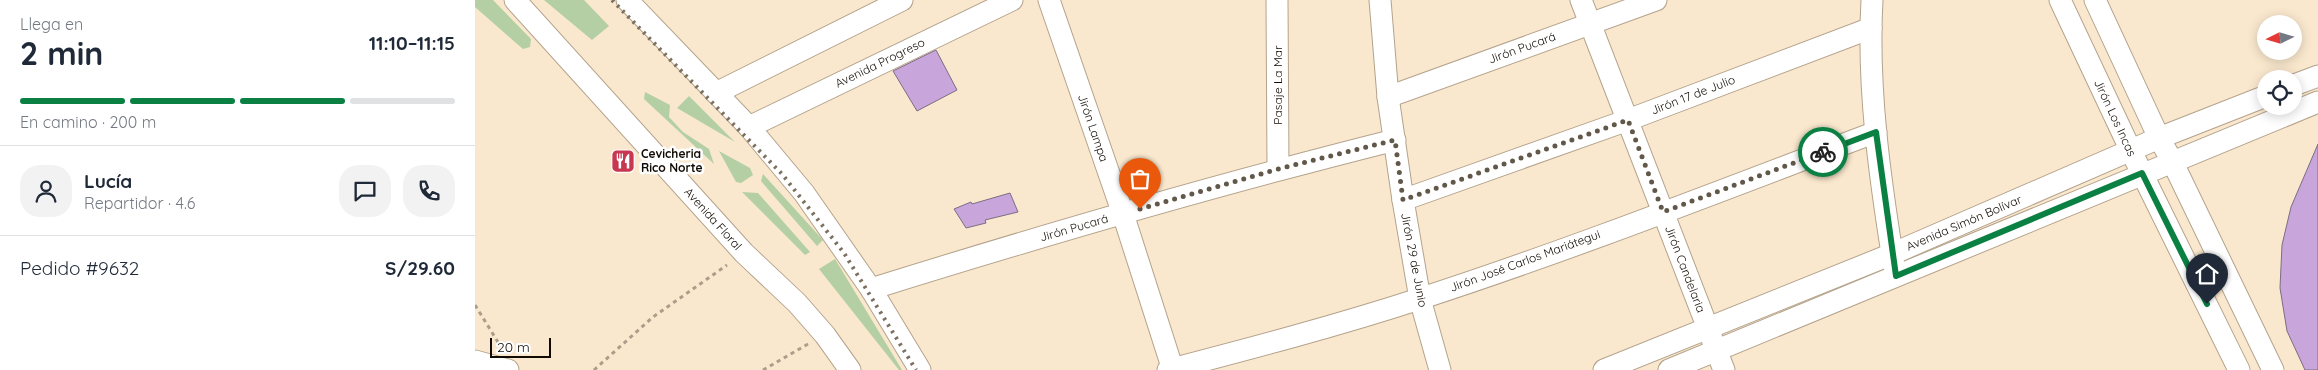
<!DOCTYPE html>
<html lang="es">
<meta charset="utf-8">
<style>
body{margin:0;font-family:Quicksand,sans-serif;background:#f2f2f3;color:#1f2937;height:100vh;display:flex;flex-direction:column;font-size:19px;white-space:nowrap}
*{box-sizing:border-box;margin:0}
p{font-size:16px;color:#747a83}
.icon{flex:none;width:28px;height:28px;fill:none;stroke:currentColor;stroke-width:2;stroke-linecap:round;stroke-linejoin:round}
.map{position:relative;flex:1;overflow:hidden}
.sheet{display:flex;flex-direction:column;background:#fff;width:475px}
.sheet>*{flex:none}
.needle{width:32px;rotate:265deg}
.fabs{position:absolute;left:1782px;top:15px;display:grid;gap:10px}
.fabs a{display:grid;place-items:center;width:45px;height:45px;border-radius:50%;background:#fff;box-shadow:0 2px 12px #0003;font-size:25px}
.scale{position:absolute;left:15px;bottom:12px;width:61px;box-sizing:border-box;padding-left:5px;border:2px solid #100a03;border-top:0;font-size:14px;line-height:18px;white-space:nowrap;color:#100a03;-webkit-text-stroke:4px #fff;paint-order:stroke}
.pin{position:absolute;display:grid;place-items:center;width:42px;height:42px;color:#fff;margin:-51px -21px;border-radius:50% 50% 50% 0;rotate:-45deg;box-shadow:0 0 5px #0007}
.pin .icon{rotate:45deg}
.courier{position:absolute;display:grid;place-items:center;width:50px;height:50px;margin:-25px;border:4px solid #0b8043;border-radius:50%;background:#fff;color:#222;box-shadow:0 1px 6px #0007}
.summary em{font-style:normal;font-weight:800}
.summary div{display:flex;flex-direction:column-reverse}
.summary{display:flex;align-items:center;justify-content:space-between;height:85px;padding:0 20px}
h1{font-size:32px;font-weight:800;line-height:38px}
.bar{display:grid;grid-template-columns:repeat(4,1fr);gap:8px 5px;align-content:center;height:60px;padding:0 20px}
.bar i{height:6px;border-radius:4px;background:#e0e1e3}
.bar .selected{background:#0b8043}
.bar p{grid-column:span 4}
.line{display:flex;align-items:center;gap:12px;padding:0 20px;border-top:1px solid #e0e1e3}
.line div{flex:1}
.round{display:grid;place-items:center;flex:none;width:52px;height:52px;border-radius:20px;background:#f2f2f3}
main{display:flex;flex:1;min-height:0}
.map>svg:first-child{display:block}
.green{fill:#b3cfa3}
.building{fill:#c8a6db;stroke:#7b6d84}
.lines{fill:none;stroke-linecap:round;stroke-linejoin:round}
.minor-casing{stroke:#b4a38c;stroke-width:23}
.path{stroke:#ab9d8a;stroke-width:3;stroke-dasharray:4 4;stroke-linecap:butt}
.minor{stroke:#fff;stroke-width:21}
.rail{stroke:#7c7061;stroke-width:4;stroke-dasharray:2.5 5;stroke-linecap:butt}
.done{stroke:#62584a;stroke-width:5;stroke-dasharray:0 9}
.route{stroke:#0b8043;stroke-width:6}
.labels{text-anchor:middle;stroke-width:5;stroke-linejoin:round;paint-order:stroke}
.street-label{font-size:12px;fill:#100a03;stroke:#fff}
.poi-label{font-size:12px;font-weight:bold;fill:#100a03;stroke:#fff;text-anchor:start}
</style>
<main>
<section class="sheet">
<div class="summary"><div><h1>2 min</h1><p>Llega en</p></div><em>11:10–11:15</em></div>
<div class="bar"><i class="selected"></i><i class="selected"></i><i class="selected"></i><i></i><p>En camino · 200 m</p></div>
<div class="line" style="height:90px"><a class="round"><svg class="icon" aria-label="person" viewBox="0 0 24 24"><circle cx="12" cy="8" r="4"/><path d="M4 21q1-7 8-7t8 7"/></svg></a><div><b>Lucía</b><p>Repartidor · 4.6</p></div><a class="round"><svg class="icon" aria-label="chat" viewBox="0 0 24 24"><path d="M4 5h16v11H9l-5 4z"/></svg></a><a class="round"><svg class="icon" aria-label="phone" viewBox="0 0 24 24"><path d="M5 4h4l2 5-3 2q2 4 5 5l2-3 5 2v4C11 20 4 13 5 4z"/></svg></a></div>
<div class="line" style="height:65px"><div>Pedido #9632</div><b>S/29.60</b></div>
</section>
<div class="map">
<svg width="1843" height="370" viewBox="0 0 1843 370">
<rect width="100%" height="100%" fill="#fae8ce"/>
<g class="green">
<path d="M0,0H18L56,39L55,47L48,49L0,7Z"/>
<path d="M69,0H109L134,26L117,40Z"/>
<path d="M170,92L195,105L194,117L208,132L234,149L239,164L169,99Z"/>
<path d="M214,96L260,142L202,108Z"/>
<path d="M244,151L275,168L278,175L266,183L261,182Z"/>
<path d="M288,174L348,240L342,246L286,181Z"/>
<path d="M267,192L283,193L335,252L330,255Z"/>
<path d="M360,259L427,370H424L344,269Z"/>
</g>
<g class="building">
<path d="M461,50L482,90L442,111L418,71Z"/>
<path d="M1843,144V370H1830L1812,331L1805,288L1807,245L1816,207Z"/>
<path d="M535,193L543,212L510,220L511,223L491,228L479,209L496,202L497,204Z"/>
</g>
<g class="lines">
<g class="minor-casing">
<g id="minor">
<path d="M40,0L269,253L322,303L350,335L375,370"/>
<path d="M152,0L274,127L329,193L396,289L445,370"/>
<path d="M574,0L648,214L698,370"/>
<path d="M802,0L803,169"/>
<path d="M905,0L913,97L928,200L945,299L965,370"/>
<path d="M1106,0L1249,370"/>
<path d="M1397,0C1392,88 1405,179 1419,266"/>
<path d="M1585,0L1656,151L1764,370"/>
<path d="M1620,0L1684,138L1697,161L1798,370"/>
<path d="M1819,85L1843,76"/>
<path d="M241,93L427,0"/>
<path d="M913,97L1181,0"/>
<path d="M274,127L537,0"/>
<path d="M928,200L1153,120L1396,28"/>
<path d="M396,289C569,235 744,184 920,140"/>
<path d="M0,361L33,370"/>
<path d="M693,370C777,348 861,326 944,299C1098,249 1250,189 1401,132"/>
<path d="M1129,370L1417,254L1684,138L1791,96"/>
<path d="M1194,370L1843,102"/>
</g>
</g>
<g class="path">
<path d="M0,305L26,347"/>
<path d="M119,370L178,317L252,265"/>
<path d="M288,370L333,344"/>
</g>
<use href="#minor" class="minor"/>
<path class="rail" d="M137,0L307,174L369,253L441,370"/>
</g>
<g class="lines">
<path class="done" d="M665,209L803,169L920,140L928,200L1153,120L1188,212L1348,152"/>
<path class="route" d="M1348,152L1401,132L1421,276L1667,173L1732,304"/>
</g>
<defs>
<g id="restaurant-square" transform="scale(1.25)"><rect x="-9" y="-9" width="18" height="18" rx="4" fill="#c83750" stroke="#fff"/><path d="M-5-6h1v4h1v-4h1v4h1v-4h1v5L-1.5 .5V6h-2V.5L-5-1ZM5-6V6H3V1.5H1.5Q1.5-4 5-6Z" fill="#fff"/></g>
</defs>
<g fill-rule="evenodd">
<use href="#restaurant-square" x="148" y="161"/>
</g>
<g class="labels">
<g class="street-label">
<text transform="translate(1047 48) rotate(-20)" y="4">Jirón Pucará</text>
<text transform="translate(405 63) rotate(-26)" y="4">Avenida Progreso</text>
<text transform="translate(803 85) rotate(-90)" y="4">Pasaje La Mar</text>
<text transform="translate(1218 95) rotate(-21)" y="4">Jirón 17 de Julio</text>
<text transform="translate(1640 118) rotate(65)" y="4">Jirón Los Incas</text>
<text transform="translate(618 128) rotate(71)" y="4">Jirón Lampa</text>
<text transform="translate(238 219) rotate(48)" y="4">Avenida Floral</text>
<text transform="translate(1489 223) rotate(-23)" y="4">Avenida Simón Bolívar</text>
<text transform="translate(599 228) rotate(-16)" y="4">Jirón Pucará</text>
<text transform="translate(939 260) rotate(79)" y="4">Jirón 29 de Junio</text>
<text transform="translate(1050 261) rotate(-20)" y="4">Jirón José Carlos Mariátegui</text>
<text transform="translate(1210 269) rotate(69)" y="4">Jirón Candelaria</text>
</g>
<g class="poi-label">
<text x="166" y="158">Cevicheria<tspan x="166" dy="14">Rico Norte</tspan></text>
</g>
</g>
</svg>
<div class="fabs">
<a><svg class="needle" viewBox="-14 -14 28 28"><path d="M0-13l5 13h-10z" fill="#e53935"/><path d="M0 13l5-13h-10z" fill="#747a83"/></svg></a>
<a><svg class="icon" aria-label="locate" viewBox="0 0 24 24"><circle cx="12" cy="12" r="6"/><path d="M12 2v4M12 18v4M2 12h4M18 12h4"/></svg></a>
</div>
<div class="scale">20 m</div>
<div class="pin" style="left:665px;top:209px;background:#ea580c"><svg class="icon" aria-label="bag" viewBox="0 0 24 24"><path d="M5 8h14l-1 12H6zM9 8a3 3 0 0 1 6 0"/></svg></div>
<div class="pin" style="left:1732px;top:304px;background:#1f2937"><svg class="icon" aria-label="home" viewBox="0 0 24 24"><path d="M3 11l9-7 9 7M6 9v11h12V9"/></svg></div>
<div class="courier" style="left:1348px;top:152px"><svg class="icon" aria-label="bike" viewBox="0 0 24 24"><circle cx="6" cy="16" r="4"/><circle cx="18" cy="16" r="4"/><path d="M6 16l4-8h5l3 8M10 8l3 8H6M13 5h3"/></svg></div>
</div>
</main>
